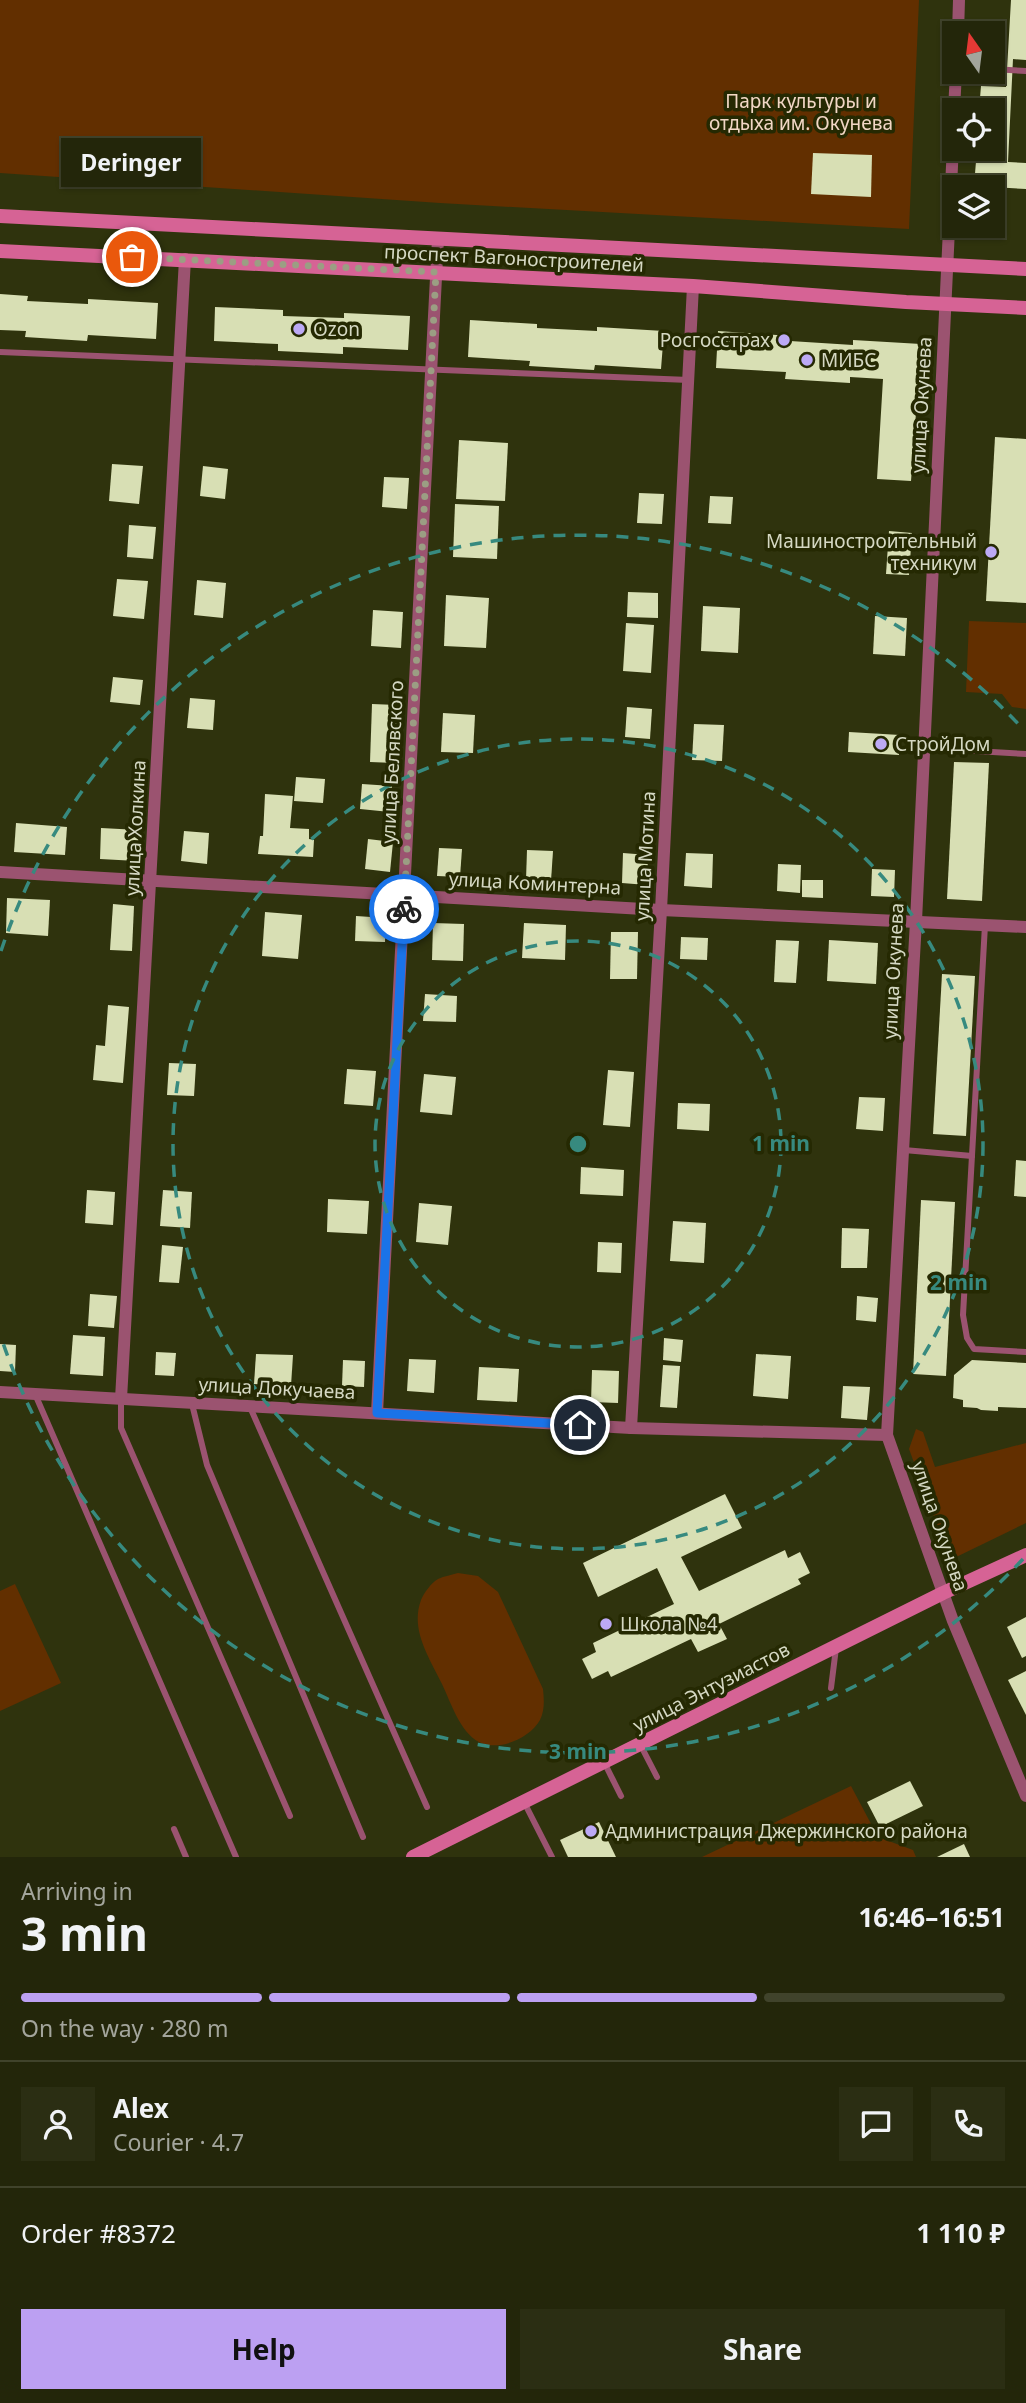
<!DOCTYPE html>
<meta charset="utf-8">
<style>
body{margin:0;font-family:"Noto Sans",sans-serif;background:#2b2e13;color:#f1f3f6;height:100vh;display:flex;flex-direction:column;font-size:26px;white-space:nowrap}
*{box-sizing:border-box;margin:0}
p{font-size:23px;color:#a3a59c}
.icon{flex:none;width:38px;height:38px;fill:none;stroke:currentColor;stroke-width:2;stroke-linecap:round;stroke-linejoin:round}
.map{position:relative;height:1857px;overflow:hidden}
.side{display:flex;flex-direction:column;background:#23260a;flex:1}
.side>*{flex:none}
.needle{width:46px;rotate:346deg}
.controls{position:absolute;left:942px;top:21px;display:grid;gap:14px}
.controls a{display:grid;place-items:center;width:63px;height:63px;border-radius:0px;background:#23260a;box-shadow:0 2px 5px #0004,0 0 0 2px #40432b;font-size:35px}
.pin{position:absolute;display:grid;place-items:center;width:60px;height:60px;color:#fff;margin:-30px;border:4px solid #fff;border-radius:50%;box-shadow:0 2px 7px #0007}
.courier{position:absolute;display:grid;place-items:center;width:70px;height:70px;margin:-35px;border:5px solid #1a73e8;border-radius:50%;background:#fff;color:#222;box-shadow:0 2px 9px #0007}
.bubble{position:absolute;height:49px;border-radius:0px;background:#23260a;box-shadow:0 2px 5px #0004,0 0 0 2px #40432b;font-size:23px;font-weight:700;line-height:49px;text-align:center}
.headline em{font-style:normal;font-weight:700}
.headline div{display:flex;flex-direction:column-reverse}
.headline{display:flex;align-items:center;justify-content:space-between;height:119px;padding:0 21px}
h1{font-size:46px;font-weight:700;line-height:52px}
.bar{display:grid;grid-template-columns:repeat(4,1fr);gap:10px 7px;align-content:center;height:84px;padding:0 21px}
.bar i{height:9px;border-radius:5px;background:#40432b}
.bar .on{background:#bca0f2}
.bar p{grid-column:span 4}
.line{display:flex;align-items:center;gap:18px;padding:0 21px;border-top:2px solid #40432b}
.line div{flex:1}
.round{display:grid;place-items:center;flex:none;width:74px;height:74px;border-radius:0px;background:#2b2e13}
.button{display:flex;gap:14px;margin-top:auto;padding:14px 21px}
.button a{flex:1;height:80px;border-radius:0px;background:#bca0f2;color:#111;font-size:28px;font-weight:700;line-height:80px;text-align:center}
.button a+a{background:#2b2e13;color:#f1f3f6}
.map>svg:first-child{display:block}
.green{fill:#622f00}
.building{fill:#d8dfb4}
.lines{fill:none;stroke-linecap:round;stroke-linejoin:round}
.lane{stroke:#9b5370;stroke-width:6}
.street{stroke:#9b5370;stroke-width:12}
.secondary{stroke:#d66395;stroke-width:14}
.done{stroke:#9b9e83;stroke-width:7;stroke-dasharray:0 12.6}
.route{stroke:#1a73e8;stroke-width:9}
.ring{fill:none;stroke:#378a7f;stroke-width:3.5;stroke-dasharray:12 9}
.poi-dot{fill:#bca9f5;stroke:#252902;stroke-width:2.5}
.labels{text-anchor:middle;stroke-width:7;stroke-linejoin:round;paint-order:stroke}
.park-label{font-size:19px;fill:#f2d7c5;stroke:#252902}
.street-label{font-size:19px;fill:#d5d8c3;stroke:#252902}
.poi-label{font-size:19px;fill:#d5d8c3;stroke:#252902;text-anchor:start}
.centre{fill:#378a7f;stroke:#252902;stroke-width:3.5}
.ring-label{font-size:21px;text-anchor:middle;font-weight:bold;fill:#378a7f;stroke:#252902;stroke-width:7;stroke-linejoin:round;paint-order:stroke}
</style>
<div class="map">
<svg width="1026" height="1857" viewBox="0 0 1026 1857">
<rect width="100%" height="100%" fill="#2f330d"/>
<g class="green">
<path d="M0,0H919L909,229L440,203L0,173Z"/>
<path d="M969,621L1026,623V709L1012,707L1002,694L966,692Z"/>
<path d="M916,1429L923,1432L935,1467L1026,1443V1523L950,1560L909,1449Z"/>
<path d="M458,1573L478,1576L498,1592L543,1689C544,1699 545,1710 540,1720C530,1738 499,1752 479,1742C460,1732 451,1703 442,1684C429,1657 410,1630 421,1600C424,1593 431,1583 438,1579C444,1576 452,1575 458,1573Z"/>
<path d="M15,1584L61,1683L0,1711V1591Z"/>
<path d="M851,1786L878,1837L913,1850L916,1857H702Z"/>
</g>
<g class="building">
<path d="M1011,0H1026V60L1013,59L1008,162L1026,163V189L974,186L977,149H992V110H979L981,86L1006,87Z"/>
<path d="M813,153L872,155L871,197L811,194Z"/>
<path d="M0,294L28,296L27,301L88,304V299L158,303L156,339L88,335L87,341L25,337L26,331L0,330Z"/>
<path d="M215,307L283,310V316L344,318V313L410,316L408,350L343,347V354L278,351V344L214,341Z"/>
<path d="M470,320L537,324V328L597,331V327L664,331L661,369L595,365L594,370L529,366L530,361L468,357Z"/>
<path d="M718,331L791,336L790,341L853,345V340L921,344L911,481L877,479L883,379L850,377V383L785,379L786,372L716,368Z"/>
<path d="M995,437L1026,439V603L986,601Z"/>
<path d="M459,440L508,443L505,501L456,499Z"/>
<path d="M112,464L143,466L139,504L109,501Z"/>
<path d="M203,466L228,469L225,499L200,496Z"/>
<path d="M384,477L409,478L407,509L382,507Z"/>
<path d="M639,493L664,494L662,524L637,523Z"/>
<path d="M710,496L733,497L731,524L708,523Z"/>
<path d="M455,504L499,506L497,559L453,557Z"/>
<path d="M129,525L156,527L153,559L127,557Z"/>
<path d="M889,531L912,533L909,575L886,574Z"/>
<path d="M117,579L148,581L144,619L113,616Z"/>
<path d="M197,580L226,583L223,618L194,615Z"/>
<path d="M628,592L658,593V618L627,617Z"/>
<path d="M446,595L489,598L486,648L444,646Z"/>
<path d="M703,606L740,608L738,653L701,651Z"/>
<path d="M373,610L403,612L401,648L371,646Z"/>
<path d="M875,616L907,618L905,656L873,654Z"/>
<path d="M626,623L654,625L651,673L623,671Z"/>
<path d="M113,677L143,680L140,705L110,702Z"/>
<path d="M190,698L215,700L213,730L187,728Z"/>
<path d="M372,704L397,705L395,763L370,762Z"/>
<path d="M627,707L652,709L650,739L625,737Z"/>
<path d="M443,713L475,715L473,753L441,752Z"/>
<path d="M694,724L724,725L722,761L692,760Z"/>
<path d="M849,732L900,735L899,755L848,752Z"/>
<path d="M954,762L989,763L982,901L947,899Z"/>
<path d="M296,777L325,779L323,803L294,801Z"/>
<path d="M362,784L392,786L390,812L360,809Z"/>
<path d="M265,794L293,796L290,828L309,829V839L314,840L313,857L258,854L260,836H263Z"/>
<path d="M16,823L67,827L65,855L14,852Z"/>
<path d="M101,828L139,830L137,861L100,859Z"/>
<path d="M184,831L209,833L207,864L181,861Z"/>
<path d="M368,839L393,842L390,872L365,869Z"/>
<path d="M439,848L462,849L460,877L437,876Z"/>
<path d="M527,850L553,851L551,881L526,880Z"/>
<path d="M623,853L648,855L647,885L622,883Z"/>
<path d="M686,853L713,854L712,888L684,886Z"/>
<path d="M778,864L801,865L800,893L777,891Z"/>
<path d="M872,869L895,870L894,897L871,896Z"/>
<path d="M802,880H823V898L802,897Z"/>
<path d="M7,898L50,900L48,936L6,933Z"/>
<path d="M113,904L134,906L132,951L110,950Z"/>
<path d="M265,912L302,915L298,959L262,956Z"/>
<path d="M356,916L386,918L385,942L355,941Z"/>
<path d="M433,923L464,924L463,961L432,960Z"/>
<path d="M524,923L566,925L565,960L522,958Z"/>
<path d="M611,932H638L637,979H610Z"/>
<path d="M681,937L708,938L707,960L680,959Z"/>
<path d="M776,940L799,941L796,983L774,982Z"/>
<path d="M829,940L878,943L876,984L827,981Z"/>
<path d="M942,974L975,976L966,1136L933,1134Z"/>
<path d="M425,994L457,996L456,1022L423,1021Z"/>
<path d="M108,1005L129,1007L123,1083L93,1080L96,1045L105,1046Z"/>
<path d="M169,1063L196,1064L194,1096L167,1095Z"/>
<path d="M347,1069L376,1071L373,1106L344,1104Z"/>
<path d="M608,1070L634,1072L630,1127L603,1125Z"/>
<path d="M424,1074L456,1077L452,1115L420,1112Z"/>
<path d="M859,1097L885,1098L883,1131L856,1129Z"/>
<path d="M678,1103L710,1104L709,1131L677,1129Z"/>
<path d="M1016,1160L1026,1161V1197L1014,1196Z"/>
<path d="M581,1167L624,1170L623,1196L580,1194Z"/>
<path d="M87,1190L115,1192L113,1225L85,1223Z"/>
<path d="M163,1190L192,1192L190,1228L160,1226Z"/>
<path d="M328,1199L369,1201L367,1234L327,1232Z"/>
<path d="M921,1200L955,1202L946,1376L913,1374Z"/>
<path d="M419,1203L452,1206L448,1245L416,1242Z"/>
<path d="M673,1221L706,1223L704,1263L670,1261Z"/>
<path d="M842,1228L869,1229L867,1268H841Z"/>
<path d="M598,1242L622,1243L621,1273L597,1272Z"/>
<path d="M162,1245L183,1247L179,1283L159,1282Z"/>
<path d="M90,1294L117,1296L114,1328L88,1326Z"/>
<path d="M857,1296L878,1298L876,1322L856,1320Z"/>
<path d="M73,1335L105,1337L103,1376L70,1374Z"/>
<path d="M664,1338L683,1340L681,1362L663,1360Z"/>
<path d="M0,1344L16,1345L15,1372L0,1371Z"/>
<path d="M156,1352L176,1353L174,1376L155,1375Z"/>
<path d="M256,1354L293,1355L291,1386L254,1384Z"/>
<path d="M756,1354L791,1356L788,1399L753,1396Z"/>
<path d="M409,1359L436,1360L434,1393L407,1391Z"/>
<path d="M343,1360L365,1361L364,1387L342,1386Z"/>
<path d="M972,1360L1026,1363V1408L998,1407V1411L981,1410L977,1408L963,1407V1400L953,1398L954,1375Z"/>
<path d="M663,1365L680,1366L677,1408L660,1407Z"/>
<path d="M479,1367L519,1369L517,1402L477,1400Z"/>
<path d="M592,1370L619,1371L618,1403L591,1402Z"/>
<path d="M843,1386L870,1387L867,1420L841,1418Z"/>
<path d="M725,1494L742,1528L681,1557L699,1591L785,1550L788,1558L800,1552L810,1573L798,1579L801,1584L719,1624L727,1639L698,1652L691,1639L611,1677L608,1671L592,1679L582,1659L596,1652L593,1643L674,1604L657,1568L598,1597L583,1563Z"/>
<path d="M1026,1617V1656L1022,1658L1007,1627Z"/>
<path d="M1026,1671V1715L1008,1680Z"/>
<path d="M910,1781L923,1806L880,1827L867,1802Z"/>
<path d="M599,1822L616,1857H568L560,1840Z"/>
<path d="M964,1844L970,1857H937Z"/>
</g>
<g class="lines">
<g class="lane">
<path d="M992,69L1026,71"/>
<path d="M0,352L689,380"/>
<path d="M924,748L1026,754"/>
<path d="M985,925L963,1315L967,1338L974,1349L1026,1352"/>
<path d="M904,1150L972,1156"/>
<path d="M35,1394L236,1857"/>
<path d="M121,1399V1428L290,1816"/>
<path d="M192,1404L207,1465L363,1837"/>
<path d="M250,1407L427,1807"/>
<path d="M831,1688L836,1648"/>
<path d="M640,1744L657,1777"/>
<path d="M604,1762L621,1796"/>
<path d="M524,1802L552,1857"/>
<path d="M174,1829L186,1857"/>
</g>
<g class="street">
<path d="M958,33L959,0"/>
<path d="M954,110L956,72"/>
<path d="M954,124L916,921L887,1435L953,1621L1026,1796"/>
<path d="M0,872L661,910L1026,927"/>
<path d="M0,1392L631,1428L887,1435"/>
<path d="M121,1399L185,259"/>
<path d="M377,1413L438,239"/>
<path d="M631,1428L661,910L693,286"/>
</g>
<g class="secondary">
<path d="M0,216L1026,269"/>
<path d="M0,251L693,286L906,302L1026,308"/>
<path d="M413,1857L943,1593L1026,1555"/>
</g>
</g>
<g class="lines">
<path class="done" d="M132,257L436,272L404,909"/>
<path class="route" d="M404,909L377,1413L580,1425"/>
</g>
<g class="ring">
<circle cx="578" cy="1144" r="203"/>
<circle cx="578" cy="1144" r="405"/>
<path d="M1023 1559A608 608 0 0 1 1 1337M1 951A608 608 0 0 1 1023 729"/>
</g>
<g class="poi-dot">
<circle cx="299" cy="329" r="7"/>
<circle cx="784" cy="340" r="7"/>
<circle cx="807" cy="360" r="7"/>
<circle cx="991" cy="552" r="7"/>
<circle cx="881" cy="744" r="7"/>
<circle cx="606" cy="1624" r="7"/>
<circle cx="591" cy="1831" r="7"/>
</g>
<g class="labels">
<g class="park-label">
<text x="801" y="108">Парк культуры и<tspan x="801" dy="22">отдыха им. Окунева</tspan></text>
</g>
<g class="street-label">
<text transform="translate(514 258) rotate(3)" y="7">проспект Вагоностроителей</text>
<text transform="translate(921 405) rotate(-87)" y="7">улица Окунева</text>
<text transform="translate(392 762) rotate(-87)" y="7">улица Белявского</text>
<text transform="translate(135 828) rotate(-87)" y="7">улица Холкина</text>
<text transform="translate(645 856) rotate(-87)" y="7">улица Мотина</text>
<text transform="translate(535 883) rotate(3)" y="7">улица Коминтерна</text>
<text transform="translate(893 971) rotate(-87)" y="7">улица Окунева</text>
<text transform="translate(277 1388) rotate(3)" y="7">улица Докучаева</text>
<text transform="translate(940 1526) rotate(71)" y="7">улица Окунева</text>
<text transform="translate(711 1687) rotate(-27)" y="7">улица Энтузиастов</text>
</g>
<g class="poi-label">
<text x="313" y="336">Ozon</text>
<text x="770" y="347" text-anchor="end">Росгосстрах</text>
<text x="821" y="367">МИБС</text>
<text x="977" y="548" text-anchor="end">Машиностроительный<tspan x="977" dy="22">техникум</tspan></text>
<text x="895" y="751">СтройДом</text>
<text x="620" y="1631">Школа №4</text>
<text x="605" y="1838">Администрация Джержинского района</text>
</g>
</g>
<circle cx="578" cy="1144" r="10" class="centre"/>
<g class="ring-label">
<text x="781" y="1151">1 min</text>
<text x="959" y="1290">2 min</text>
<text x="578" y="1759">3 min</text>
</g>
</svg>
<div class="controls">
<a><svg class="needle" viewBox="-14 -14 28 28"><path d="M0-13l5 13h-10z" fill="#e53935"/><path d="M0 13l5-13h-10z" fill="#a3a59c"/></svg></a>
<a><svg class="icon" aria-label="locate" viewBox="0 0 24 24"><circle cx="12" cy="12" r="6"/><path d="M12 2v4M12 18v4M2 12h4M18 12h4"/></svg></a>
<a><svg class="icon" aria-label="layers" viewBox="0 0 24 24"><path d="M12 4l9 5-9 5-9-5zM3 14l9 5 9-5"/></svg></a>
</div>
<div class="pin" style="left:132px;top:257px;background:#ea580c"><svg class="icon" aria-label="bag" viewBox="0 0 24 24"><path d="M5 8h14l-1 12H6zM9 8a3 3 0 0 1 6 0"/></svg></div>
<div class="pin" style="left:580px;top:1425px;background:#1f2937"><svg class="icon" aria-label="home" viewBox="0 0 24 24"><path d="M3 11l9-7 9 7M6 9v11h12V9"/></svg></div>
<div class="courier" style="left:404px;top:909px"><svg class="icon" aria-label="bike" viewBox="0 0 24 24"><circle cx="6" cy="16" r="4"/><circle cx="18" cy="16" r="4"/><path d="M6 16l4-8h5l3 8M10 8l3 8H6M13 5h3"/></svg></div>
<div class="bubble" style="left:61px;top:138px;width:140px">Deringer</div>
</div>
<section class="side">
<div class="headline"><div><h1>3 min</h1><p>Arriving in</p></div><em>16:46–16:51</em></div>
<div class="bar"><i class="on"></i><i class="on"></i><i class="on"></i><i></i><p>On the way · 280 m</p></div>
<div class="line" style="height:126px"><a class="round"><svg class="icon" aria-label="person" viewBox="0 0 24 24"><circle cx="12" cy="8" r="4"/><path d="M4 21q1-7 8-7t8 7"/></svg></a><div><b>Alex</b><p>Courier · 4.7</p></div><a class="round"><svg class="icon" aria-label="chat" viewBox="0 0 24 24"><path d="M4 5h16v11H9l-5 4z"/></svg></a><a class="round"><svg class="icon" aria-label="phone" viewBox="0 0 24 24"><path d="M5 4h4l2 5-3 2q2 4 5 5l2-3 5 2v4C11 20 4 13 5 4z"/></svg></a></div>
<div class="line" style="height:91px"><div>Order #8372</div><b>1 110 ₽</b></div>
<div class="button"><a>Help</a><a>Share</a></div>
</section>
